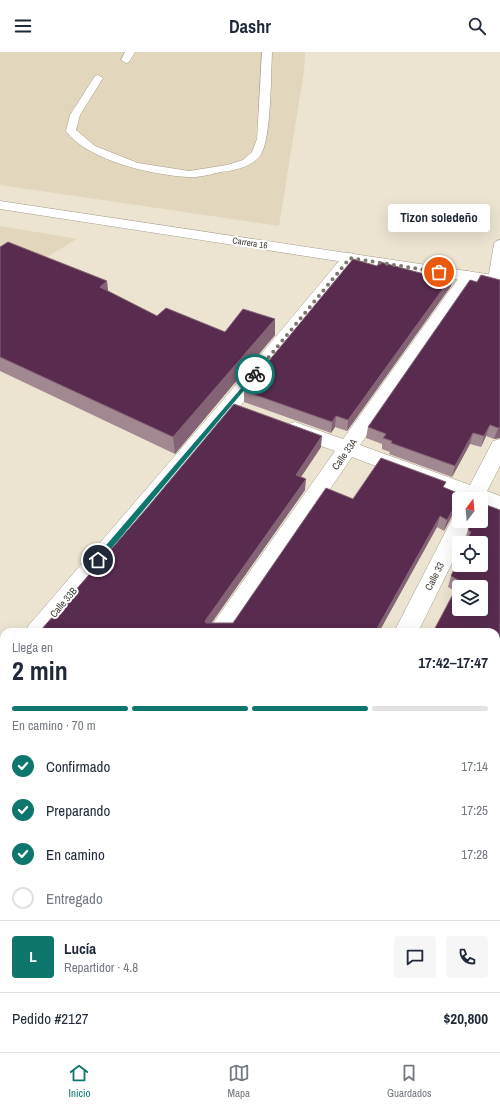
<!DOCTYPE html>
<html lang="es">
<meta charset="utf-8">
<style>
body{margin:0;font-family:"Archivo Narrow",sans-serif;background:#f6f6f7;color:#1f2937;height:100vh;display:flex;flex-direction:column;font-size:15px;white-space:nowrap}
*{box-sizing:border-box;margin:0}
p{font-size:13px;color:#747a83}
.icon{flex:none;width:22px;height:22px;fill:none;stroke:currentColor;stroke-width:2;stroke-linecap:round;stroke-linejoin:round}
.map{position:relative;flex:1;overflow:hidden}
.side{position:absolute;left:0px;top:576px;width:500px;height:424px;display:flex;flex-direction:column;background:#fff;border-radius:12px 12px 0 0;box-shadow:0 4px 16px #0002}
.side>*{flex:none}
.needle{width:26px;rotate:16deg}
.controls{position:absolute;left:452px;top:440px;display:grid;gap:8px}
.controls a{display:grid;place-items:center;width:36px;height:36px;border-radius:4px;background:#fff;box-shadow:0 4px 16px #0002;font-size:20px}
.pin{position:absolute;display:grid;place-items:center;width:34px;height:34px;color:#fff;margin:-17px;border:2px solid #fff;border-radius:50%;box-shadow:0 1px 4px #0007}
.courier{position:absolute;display:grid;place-items:center;width:40px;height:40px;margin:-20px;border:3px solid #0f766e;border-radius:50%;background:#fff;color:#222;box-shadow:0 1px 5px #0007}
.bubble{position:absolute;height:28px;border-radius:4px;background:#fff;box-shadow:0 4px 16px #0002;font-size:13px;font-weight:700;line-height:28px;text-align:center}
.overview em{font-style:normal;font-weight:700}
.overview div{display:flex;flex-direction:column-reverse}
.overview{display:flex;align-items:center;justify-content:space-between;height:68px;padding:0 12px}
h1{font-size:26px;font-weight:700;line-height:30px}
.bar{display:grid;grid-template-columns:repeat(4,1fr);gap:6px 4px;align-content:center;height:48px;padding:0 12px}
.bar i{height:5px;border-radius:3px;background:#e0e1e3}
.bar .selected{background:#0f766e}
.bar p{grid-column:span 4}
.line{display:flex;align-items:center;gap:10px;padding:0 12px;border-top:1px solid #e0e1e3}
.line div{flex:1}
.round{display:grid;place-items:center;flex:none;width:42px;height:42px;border-radius:4px;background:#f6f6f7}
ol{padding:0 12px;list-style:none}
li{display:flex;align-items:center;gap:12px;height:44px}
li p{margin-inline-start:auto}
li .icon{padding:4px;border-radius:50%;background:#0f766e;color:#fff;stroke-width:4}
li:last-child{color:#747a83}
li i{width:22px;height:22px;border:2px solid #e0e1e3;border-radius:50%}
header{display:flex;justify-content:space-between;align-items:center;height:52px;padding:0 12px;background:#fff;font-size:18px;font-weight:700}
.menu{display:flex;justify-content:space-around;align-items:center;height:56px;border-top:1px solid #e0e1e3;background:#fff;font-size:11px;color:#747a83}
.menu a{display:grid;justify-items:center;gap:2px}
.menu .selected{color:#0f766e}
.map>svg:first-child{display:block}
.built{fill:#e2d6bd}
.education{fill:#ded6eb}
.green{fill:#b4b789}
.lines{fill:none;stroke-linecap:round;stroke-linejoin:round}
.stream{fill:#588298;fill-rule:evenodd}
.service-casing{stroke:#a49c8a;stroke-width:1}
.minor-casing{stroke:#a49c8a;stroke-width:1}
.tertiary-casing{stroke:#a49c8a;stroke-width:1}
.service{fill:#fff;fill-rule:evenodd}
.minor{fill:#fff;fill-rule:evenodd}
.tertiary{fill:#fff;fill-rule:evenodd}
.wall{fill:#a28890}
.shaded-wall{fill:#856376}
.building{fill:#592c4f;stroke:#856376;fill-rule:evenodd}
.route{fill:#0f766e}
.done{stroke:#7c776c;stroke-width:4;stroke-dasharray:0 7.2}
.labels{text-anchor:middle;stroke-width:4;stroke-linejoin:round;paint-order:stroke}
.far-street-label{font-size:9px;fill:#403c35;stroke:#fff}
.street-label{font-size:10px;fill:#403c35;stroke:#fff}
</style>
<header><svg class="icon" aria-label="menu" viewBox="0 0 24 24"><path d="M4 6h16M4 12h16M4 18h16"/></svg>Dashr<svg class="icon" aria-label="search" viewBox="0 0 24 24"><circle cx="10" cy="10" r="6"/><path d="M15 15l6 6"/></svg></header>
<div class="map">
<svg width="500" height="1000" viewBox="0 0 500 1000">
<rect width="100%" height="100%" fill="#ece4d1"/>
<g class="built">
<path d="M0,0H305L304,19L279,174L0,133Z"/>
<path d="M0,174L77,187L0,233Z"/>
</g>
<path class="education" d="M496,931L500,933V1000H388L383,996H496Z"/>
<path class="green" d="M0,871L4,873V996H209L214,1000H0Z"/>
<g class="lines">
<g class="stream">
<path d="M0,840L4,842V856L0,854Z"/>
<path d="M232,996H250L251,1000H233Z"/>
</g>
<g class="service-casing">
<g id="service">
<path d="M125,0H135L129,10L126,11L121,8Z"/>
<path d="M262,0H272C271,21 271,88 261,102C253,115 235,118 221,120C211,122 199,126 188,125C153,123 88,109 66,79L70,63L95,24L98,23L103,26L80,63L76,78L95,94L138,111L189,119L227,113L243,108L252,100L257,87Z"/>
<path d="M500,188V229L494,232L490,231L488,228L494,192L496,189Z"/>
<path d="M0,769L4,770V793L0,791Z"/>
<path d="M281,996H310L311,1000H282Z"/>
</g>
</g>
<g class="minor-casing">
<g id="minor">
<path d="M350,201L356,203L358,206L356,209L237,358L51,580H25L29,573L223,348L344,203Z"/>
<path d="M468,219L474,221L476,224L360,393L470,433L493,389L500,387V414L487,439L500,444V460L481,453V447H463L352,405L232,580H207L335,399L288,382L285,377L288,372L295,370L343,387L462,221Z"/>
<path d="M459,462V469H473L462,491H459V497L418,580H394L451,469L454,463Z"/>
<path d="M4,607V654L0,653V609Z"/>
<path d="M500,804V841L496,842V805Z"/>
<path d="M496,891L500,893V923L496,922Z"/>
</g>
</g>
<g class="tertiary-casing">
<path id="tertiary" d="M0,149L500,224V234L0,157Z"/>
</g>
<use href="#service" class="service"/>
<use href="#minor" class="minor"/>
<use href="#tertiary" class="tertiary"/>
</g>
<g class="wall">
<path d="M0,195L108,239L157,264L225,280L275,267V283L175,402L0,319Z"/>
<path d="M377,214L424,222L453,223L451,234L347,379L335,375L331,381L244,350V339Z"/>
<path d="M477,230L500,386L494,387L486,384L481,395L470,392L452,425L389,402L390,400L382,397V392L366,386L368,375Z"/>
<path d="M321,395L301,425L305,438L211,571H233L353,447L444,436L459,447V461L453,462L444,479L437,475L379,580H42L41,578Z"/>
<path d="M500,458V803H499V806L496,812V580L455,539L448,535L451,524L467,490L465,489L468,478Z"/>
</g>
<g class="shaded-wall">
<path d="M453,223L451,234L347,379L348,368Z"/>
<path d="M107,229L109,246L100,235Z"/>
<path d="M275,267V283L175,402L173,385Z"/>
<path d="M336,364L335,375L331,381L332,370Z"/>
<path d="M490,373L486,384L481,395L484,384Z"/>
<path d="M498,376H500V386L494,387Z"/>
<path d="M473,381L470,392L452,425L455,414Z"/>
<path d="M322,384L321,395L295,434L296,423Z"/>
<path d="M306,427L305,438L206,579L205,569Z"/>
<path d="M459,451V461L453,462L444,479L447,468L456,452Z"/>
<path d="M440,464L437,475L379,580H375Z"/>
</g>
<g class="building">
<path d="M8,190L107,229L100,235L157,264L166,256L225,280L243,257L275,267L173,385L0,305V195Z"/>
<path d="M353,207L377,214L380,210L424,222L429,216L453,223L348,368L336,364L332,370L244,339Z"/>
<path d="M481,223L500,228V376H498L490,373L484,384L473,381L455,414L391,391L392,389L383,386L386,382L368,375L470,228L477,230Z"/>
<path d="M234,352L322,384L296,423L306,427L205,569L206,571H233L326,436L353,447L381,406L446,430L443,435L472,447H459V451L456,452L447,468L440,464L375,580H45L41,578L147,456Z"/>
<path d="M481,451L500,458V796L499,806L496,805V580H433L460,529L451,524L459,507V513H481V491H466L471,480L468,478L472,469H481ZM459,535H481V557H459Z"/>
</g>
<path class="route" d="M255,320L257,321V323L100,510H95V506Z"/>
<g class="lines">
<path class="done" d="M255,322L350,206L439,220"/>
</g>
<g class="labels">
<g class="far-street-label">
<text transform="translate(250 191) rotate(9)" y="3">Carrera 16</text>
</g>
<g class="street-label">
<text transform="translate(344 402) rotate(-55)" y="4">Calle 33A</text>
<text transform="translate(434 524) rotate(-63)" y="4">Calle 33</text>
<text transform="translate(63 550) rotate(-50)" y="4">Calle 33B</text>
</g>
</g>
</svg>
<div class="controls">
<a><svg class="needle" viewBox="-14 -14 28 28"><path d="M0-13l5 13h-10z" fill="#e53935"/><path d="M0 13l5-13h-10z" fill="#747a83"/></svg></a>
<a><svg class="icon" aria-label="locate" viewBox="0 0 24 24"><circle cx="12" cy="12" r="6"/><path d="M12 2v4M12 18v4M2 12h4M18 12h4"/></svg></a>
<a><svg class="icon" aria-label="layers" viewBox="0 0 24 24"><path d="M12 4l9 5-9 5-9-5zM3 14l9 5 9-5"/></svg></a>
</div>
<div class="pin" style="left:439px;top:220px;background:#ea580c"><svg class="icon" aria-label="bag" viewBox="0 0 24 24"><path d="M5 8h14l-1 12H6zM9 8a3 3 0 0 1 6 0"/></svg></div>
<div class="pin" style="left:98px;top:508px;background:#1f2937"><svg class="icon" aria-label="home" viewBox="0 0 24 24"><path d="M3 11l9-7 9 7M6 9v11h12V9"/></svg></div>
<div class="courier" style="left:255px;top:322px"><svg class="icon" aria-label="bike" viewBox="0 0 24 24"><circle cx="6" cy="16" r="4"/><circle cx="18" cy="16" r="4"/><path d="M6 16l4-8h5l3 8M10 8l3 8H6M13 5h3"/></svg></div>
<div class="bubble" style="left:388px;top:152px;width:102px">Tizon soledeño</div>
<section class="side">
<div class="overview"><div><h1>2 min</h1><p>Llega en</p></div><em>17:42–17:47</em></div>
<div class="bar"><i class="selected"></i><i class="selected"></i><i class="selected"></i><i></i><p>En camino · 70 m</p></div>
<ol>
<li><svg class="icon" aria-label="check" viewBox="0 0 24 24"><path d="M5 12l5 5 9-10"/></svg>Confirmado<p>17:14</p></li>
<li><svg class="icon" aria-label="check" viewBox="0 0 24 24"><path d="M5 12l5 5 9-10"/></svg>Preparando<p>17:25</p></li>
<li><svg class="icon" aria-label="check" viewBox="0 0 24 24"><path d="M5 12l5 5 9-10"/></svg>En camino<p>17:28</p></li>
<li><i></i>Entregado</li>
</ol>
<div class="line" style="height:72px"><b class="round" style="background:#0f766e;color:#fff">L</b><div><b>Lucía</b><p>Repartidor · 4.8</p></div><a class="round"><svg class="icon" aria-label="chat" viewBox="0 0 24 24"><path d="M4 5h16v11H9l-5 4z"/></svg></a><a class="round"><svg class="icon" aria-label="phone" viewBox="0 0 24 24"><path d="M5 4h4l2 5-3 2q2 4 5 5l2-3 5 2v4C11 20 4 13 5 4z"/></svg></a></div>
<div class="line" style="height:52px"><div>Pedido #2127</div><b>$20,800</b></div>
</section>
</div>
<nav class="menu">
<a class="selected"><svg class="icon" aria-label="home" viewBox="0 0 24 24"><path d="M3 11l9-7 9 7M6 9v11h12V9"/></svg>Inicio</a>
<a><svg class="icon" aria-label="map" viewBox="0 0 24 24"><path d="M3 6l6-2 6 2 6-2v14l-6 2-6-2-6 2zM9 4v14M15 6v14"/></svg>Mapa</a>
<a><svg class="icon" aria-label="saved" viewBox="0 0 24 24"><path d="M7 4h10v16l-5-4-5 4z"/></svg>Guardados</a>
</nav>
